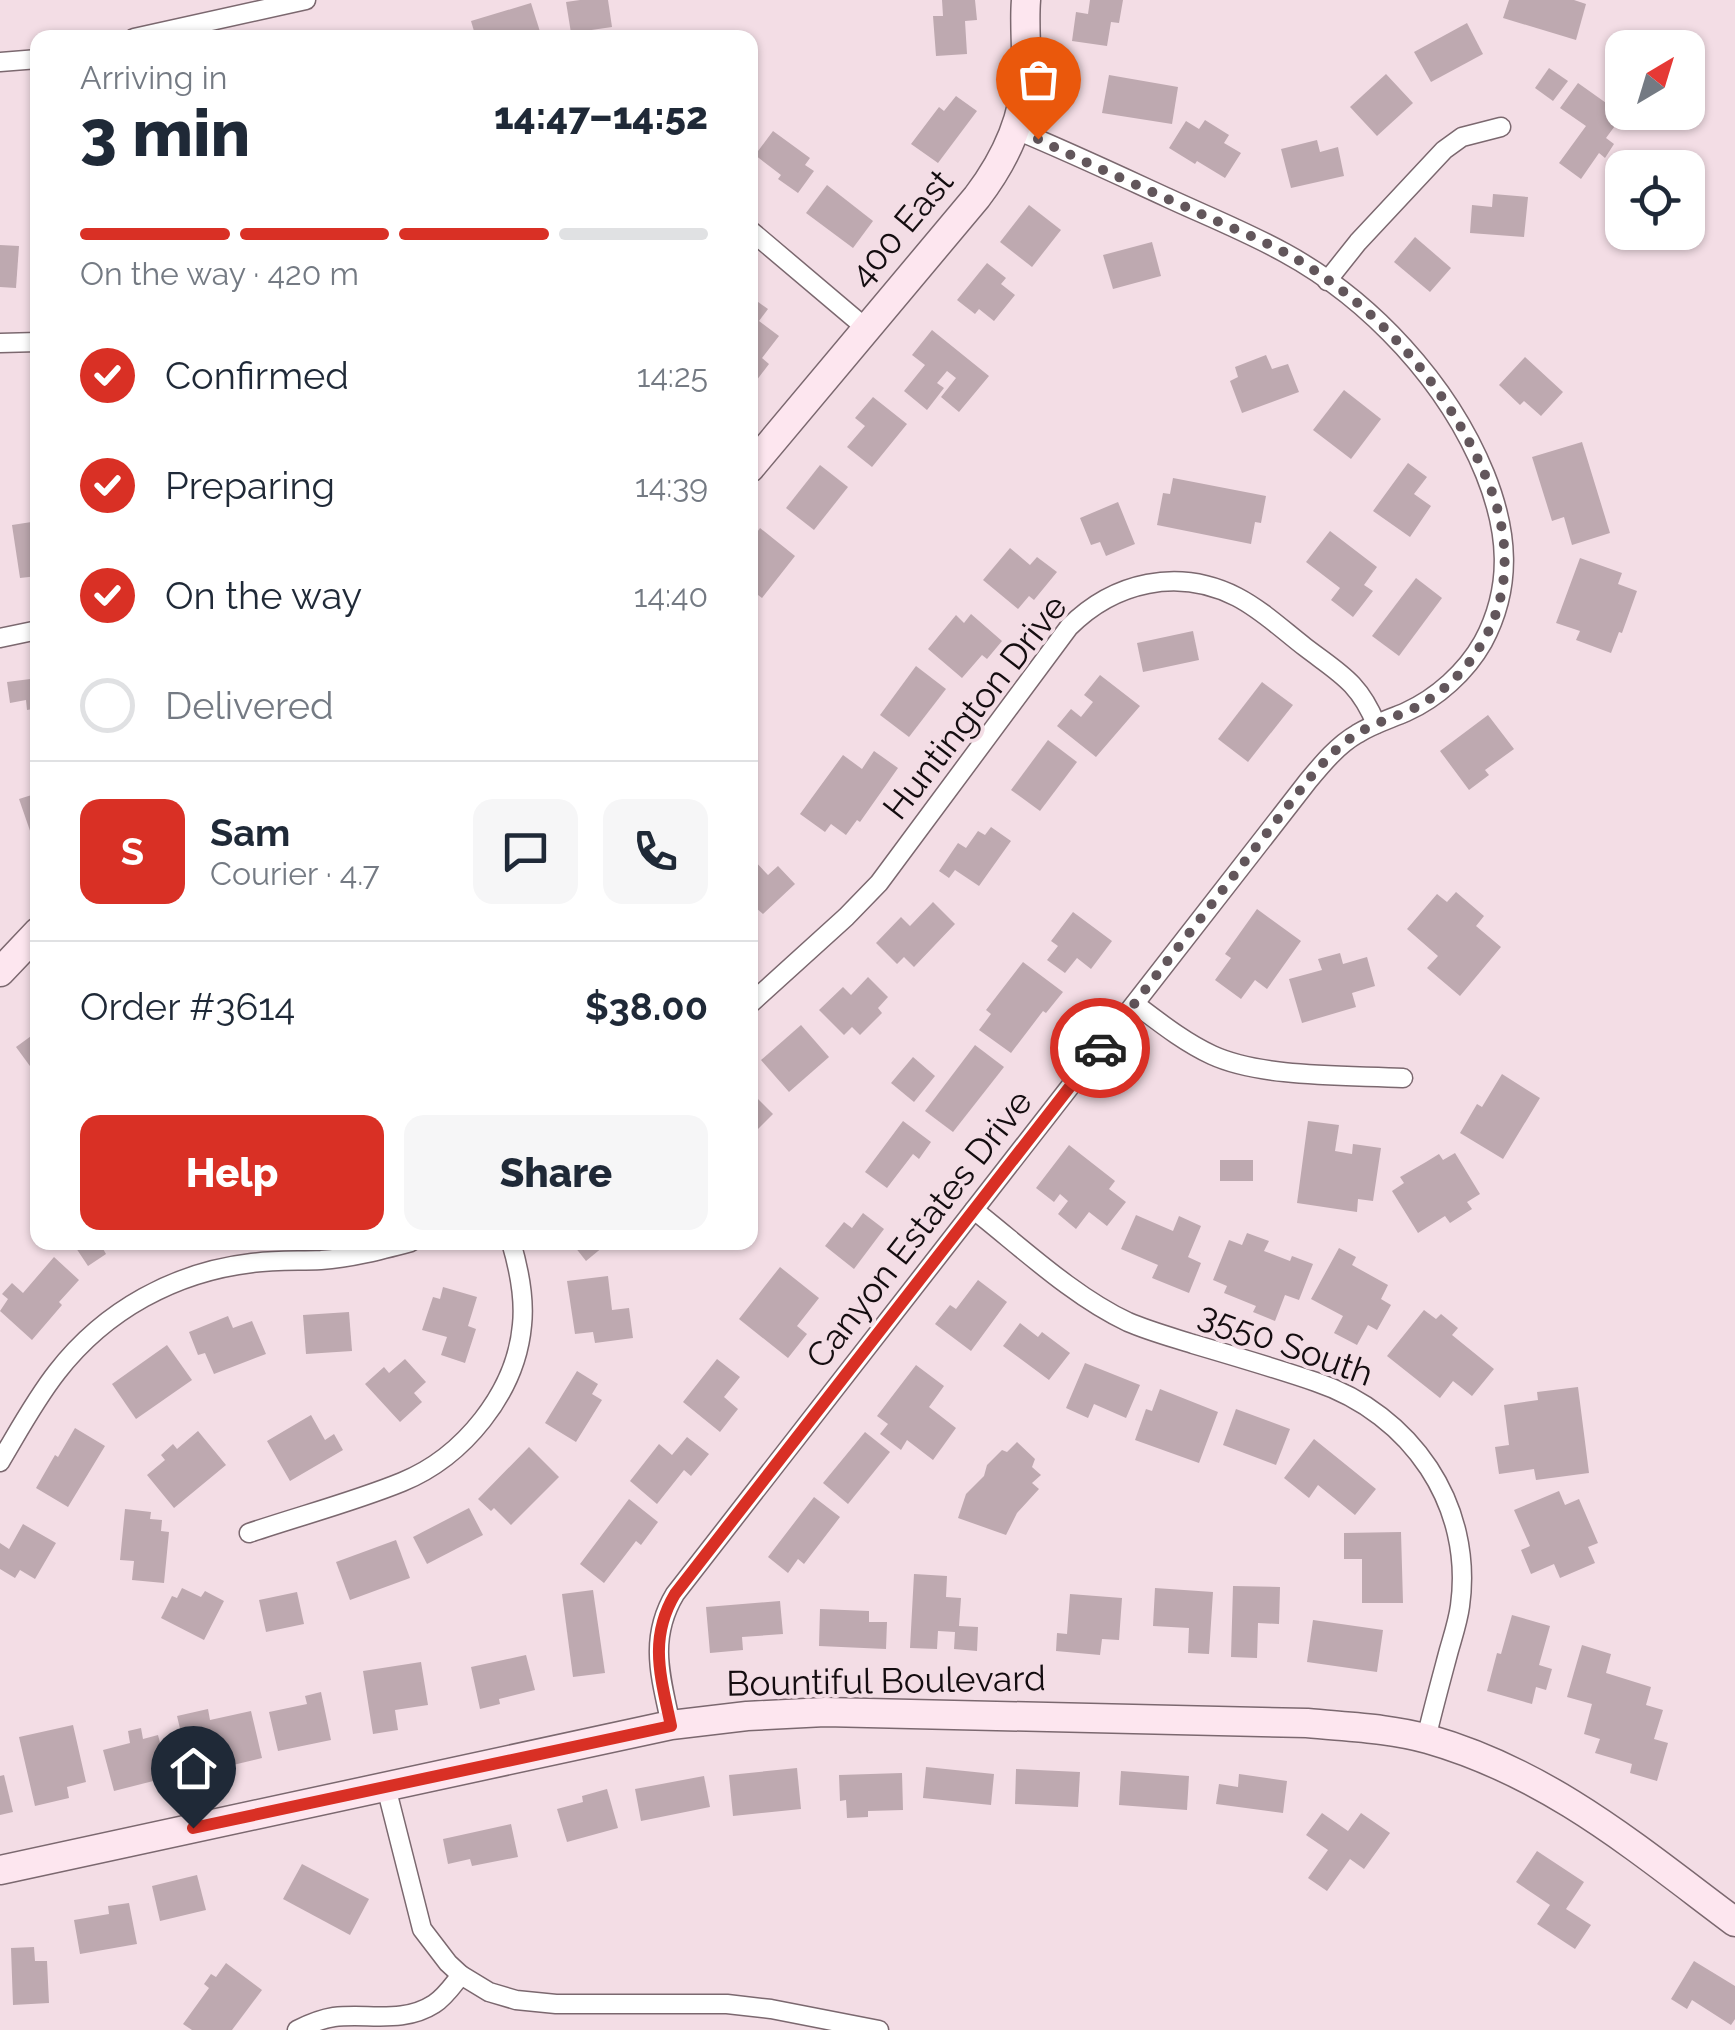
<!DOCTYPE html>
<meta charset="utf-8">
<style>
body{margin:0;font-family:Raleway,sans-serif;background:#f6f6f7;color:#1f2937;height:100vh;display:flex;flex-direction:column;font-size:38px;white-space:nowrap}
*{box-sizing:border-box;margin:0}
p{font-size:32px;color:#747a83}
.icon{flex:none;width:55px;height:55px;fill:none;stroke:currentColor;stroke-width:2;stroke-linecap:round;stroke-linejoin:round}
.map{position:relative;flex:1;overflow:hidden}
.drawer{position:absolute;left:30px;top:30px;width:728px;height:1220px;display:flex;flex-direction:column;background:#fff;border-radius:20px;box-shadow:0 2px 8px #0004}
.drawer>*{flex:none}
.needle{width:65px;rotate:38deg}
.buttons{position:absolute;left:1605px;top:30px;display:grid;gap:20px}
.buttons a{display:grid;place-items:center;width:100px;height:100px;border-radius:20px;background:#fff;box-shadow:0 2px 8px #0004;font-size:50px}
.pin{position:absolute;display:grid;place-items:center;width:85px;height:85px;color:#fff;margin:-102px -42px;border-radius:50% 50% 50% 0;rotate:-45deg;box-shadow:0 0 10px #0007}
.pin .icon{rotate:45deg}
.courier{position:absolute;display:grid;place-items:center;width:100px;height:100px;margin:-50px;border:8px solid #d93025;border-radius:50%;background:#fff;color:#222;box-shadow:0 2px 12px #0007}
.overview em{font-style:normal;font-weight:800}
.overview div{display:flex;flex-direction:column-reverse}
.overview{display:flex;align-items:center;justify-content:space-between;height:170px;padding:0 50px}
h1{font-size:65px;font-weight:800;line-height:75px}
.bar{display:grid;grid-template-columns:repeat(4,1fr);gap:15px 10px;align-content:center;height:120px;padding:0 50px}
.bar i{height:12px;border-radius:8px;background:#e0e1e3}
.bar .current{background:#d93025}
.bar p{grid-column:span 4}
.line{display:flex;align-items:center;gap:25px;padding:0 50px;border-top:2px solid #e0e1e3}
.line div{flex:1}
.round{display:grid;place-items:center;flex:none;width:105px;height:105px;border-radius:20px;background:#f6f6f7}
ol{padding:0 50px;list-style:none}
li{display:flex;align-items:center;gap:30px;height:110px}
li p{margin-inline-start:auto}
li .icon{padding:10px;border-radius:50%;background:#d93025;color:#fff;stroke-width:4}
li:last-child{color:#747a83}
li i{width:55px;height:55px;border:5px solid #e0e1e3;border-radius:50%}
.cta{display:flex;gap:20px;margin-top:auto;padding:20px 50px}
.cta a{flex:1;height:115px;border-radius:20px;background:#d93025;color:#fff;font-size:40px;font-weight:800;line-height:115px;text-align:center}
.cta a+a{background:#f6f6f7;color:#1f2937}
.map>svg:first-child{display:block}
.building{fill:#bea9b0}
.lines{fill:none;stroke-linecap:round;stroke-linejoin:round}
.street-casing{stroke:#7b686f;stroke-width:21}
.secondary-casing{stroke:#7b686f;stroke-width:31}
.street{stroke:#fff;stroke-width:18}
.secondary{stroke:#fde6ef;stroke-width:28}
.done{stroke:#62565b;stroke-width:10;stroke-dasharray:0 18}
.route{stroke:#d93025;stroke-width:12}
.labels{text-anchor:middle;stroke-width:8;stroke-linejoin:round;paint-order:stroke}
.street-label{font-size:35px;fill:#140d10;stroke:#f3dde5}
</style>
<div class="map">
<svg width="1735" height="2030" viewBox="0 0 1735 2030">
<rect width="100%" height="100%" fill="#f3dde5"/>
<g class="building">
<path d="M580,0H608L612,27L571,33L566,2Z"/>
<path d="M942,0H975L977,20L965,21L967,54L936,56L933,16H943Z"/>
<path d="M1090,0H1123L1119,23L1111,22L1107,46L1072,41L1076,12L1088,14Z"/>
<path d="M1509,0H1574L1586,4L1576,40L1503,18Z"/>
<path d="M531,3L542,38H476L471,21Z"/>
<path d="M1467,23L1483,54L1431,82L1414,52Z"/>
<path d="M1549,68L1568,81L1553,101L1535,88Z"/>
<path d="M1386,74L1413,103L1377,136L1350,107Z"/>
<path d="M1109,75L1178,87L1172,124L1102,113Z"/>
<path d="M1578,83L1623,115L1606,138L1614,144L1605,158L1599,153L1581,179L1559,163L1586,126L1560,108Z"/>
<path d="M956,96L977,111L938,163L911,144L939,107L944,111Z"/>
<path d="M1205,120L1229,135L1224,143L1241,153L1225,178L1197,161L1195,164L1169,148L1186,121L1199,129Z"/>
<path d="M773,131L810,158L805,165L814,171L798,193L778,179L781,175L755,155Z"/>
<path d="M1317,140L1320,152L1338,147L1344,176L1291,188L1281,149Z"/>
<path d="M827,185L873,221L853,248L806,213Z"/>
<path d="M1493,194L1528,197L1524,237L1470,233L1472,205L1492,207Z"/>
<path d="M1029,205L1061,230L1032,267L1000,242Z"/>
<path d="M1415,237L1451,268L1430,292L1394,262Z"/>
<path d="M1152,242L1161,276L1113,289L1103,255Z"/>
<path d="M0,245L19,246L16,288L0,287Z"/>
<path d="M987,263L1006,278L1001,284L1015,295L994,321L979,309L975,314L957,300Z"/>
<path d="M754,299L768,309L759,321L779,336L762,358L769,364L750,389V303Z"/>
<path d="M932,330L989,376L959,412L941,397L956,378L947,371L937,383L944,388L927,410L904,391L925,365L912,355Z"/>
<path d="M1266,355L1272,369L1288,364L1299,392L1242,413L1230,381L1238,377L1235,367Z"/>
<path d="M1525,357L1563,392L1541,416L1524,401L1520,405L1499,385Z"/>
<path d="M1344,390L1381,419L1351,459L1313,430Z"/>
<path d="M873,397L907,424L872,467L847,447L865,426L855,418Z"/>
<path d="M1582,442L1610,533L1572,545L1564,517L1552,521L1532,457Z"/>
<path d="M1408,463L1427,477L1414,494L1431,506L1410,537L1373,511Z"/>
<path d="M820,465L848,487L814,530L786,508Z"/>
<path d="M1173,478L1266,496L1261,523L1255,522L1251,544L1157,525L1163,493L1170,494Z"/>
<path d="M1118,502L1135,544L1106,556L1100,542L1091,545L1080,518Z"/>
<path d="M38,521V576L20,578L12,525Z"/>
<path d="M760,528L795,556L762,598L750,589V542Z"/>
<path d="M1330,531L1377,567L1364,585L1373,591L1353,617L1331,600L1340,588L1306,562Z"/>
<path d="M1010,548L1030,565L1037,557L1057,572L1034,600L1029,596L1018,609L983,580Z"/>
<path d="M1580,558L1622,573L1618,584L1637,591L1622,633L1619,632L1611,653L1576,640L1580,631L1556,623Z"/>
<path d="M1416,578L1442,598L1399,656L1372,636Z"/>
<path d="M971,614L1002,641L987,659L982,655L962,678L928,649L956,615L964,623Z"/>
<path d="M1193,631L1199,660L1143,672L1137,643Z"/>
<path d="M916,666L946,689L909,737L880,715Z"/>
<path d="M1100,675L1140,706L1096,757L1057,726L1071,709L1081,717L1093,702L1084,695Z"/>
<path d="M38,678V708L27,710L26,700L10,703L7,682Z"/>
<path d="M1262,682L1293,705L1248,762L1218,739Z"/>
<path d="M1488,715L1514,749L1485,770L1489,775L1469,790L1440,751Z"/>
<path d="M1048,740L1077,762L1040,811L1011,790Z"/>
<path d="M874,751L898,768L860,822L857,820L846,835L831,824L825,832L800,814L843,755L862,769Z"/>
<path d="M38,793V850L37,851L19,799Z"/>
<path d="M991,827L1011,841L979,886L955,870L949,878L939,871L958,843L966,848L978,831L985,835Z"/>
<path d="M752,858L768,875L778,866L795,884L763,914L756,908L750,914V860Z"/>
<path d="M1456,892L1484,916L1476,926L1501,947L1460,996L1427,968L1438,956L1407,929L1437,894L1447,902Z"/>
<path d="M933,902L955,924L914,967L904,957L897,964L876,943L901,917L910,926Z"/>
<path d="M1257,909L1301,941L1267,989L1255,980L1241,999L1215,980L1231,958L1225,954Z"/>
<path d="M1073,912L1112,941L1091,969L1077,958L1065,973L1047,960L1058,946L1051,941Z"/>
<path d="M1340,953L1343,964L1367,957L1375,986L1352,993L1356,1007L1302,1023L1289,979L1322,970L1318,959Z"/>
<path d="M1023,962L1063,992L1046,1013L1043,1011L1011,1053L979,1030L991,1014L986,1010Z"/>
<path d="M868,977L888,997L878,1008L882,1013L860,1035L852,1027L844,1035L819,1010L843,987L851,995Z"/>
<path d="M801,1025L829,1057L789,1092L761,1060Z"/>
<path d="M38,1031V1077L16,1047Z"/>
<path d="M975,1045L1004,1067L953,1132L925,1111Z"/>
<path d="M913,1057L935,1076L914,1102L891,1083Z"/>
<path d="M1502,1074L1540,1098L1503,1159L1460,1133L1477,1104L1482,1107Z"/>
<path d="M750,1091L773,1114L750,1137Z"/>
<path d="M903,1121L931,1142L919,1159L913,1154L887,1188L865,1172Z"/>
<path d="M1308,1121L1339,1125L1335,1151L1352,1154L1353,1144L1381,1148L1373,1201L1358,1199L1357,1212L1297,1203Z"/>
<path d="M1069,1145L1115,1181L1109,1189L1126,1202L1107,1226L1089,1212L1076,1229L1058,1214L1068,1201L1060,1194L1054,1202L1036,1188Z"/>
<path d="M1455,1153L1480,1194L1467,1202L1472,1209L1450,1223L1445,1216L1418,1233L1392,1191L1404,1183L1400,1177L1426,1162L1439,1154L1443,1160Z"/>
<rect x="1220" y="1160" width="33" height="21"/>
<path d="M863,1213L884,1229L854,1269L825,1246L844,1222L852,1228Z"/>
<path d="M1136,1215L1173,1231L1179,1216L1201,1226L1188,1257L1201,1263L1189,1293L1152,1278L1158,1265L1121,1249Z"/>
<path d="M1247,1233L1269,1241L1264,1251L1290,1261L1292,1256L1313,1264L1299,1300L1285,1295L1275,1321L1253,1312L1256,1306L1224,1293L1227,1286L1213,1280L1229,1240L1242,1245Z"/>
<path d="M72,1242H109L102,1247L106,1254L88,1266Z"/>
<path d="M571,1242H609L586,1261Z"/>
<path d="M1339,1248L1356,1257L1352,1265L1388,1285L1381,1299L1391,1305L1377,1330L1368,1325L1357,1345L1334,1333L1343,1316L1311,1299Z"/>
<path d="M54,1257L79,1280L59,1302L62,1305L32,1340L0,1311L8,1299L2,1294L12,1283L23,1293Z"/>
<path d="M780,1267L819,1298L797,1326L807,1334L788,1358L739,1319Z"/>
<path d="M608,1276L612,1310L629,1308L633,1338L595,1343L593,1332L575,1334L567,1281Z"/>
<path d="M978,1280L1007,1302L971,1351L935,1324L950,1305L956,1309Z"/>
<path d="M443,1287L477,1297L468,1326L476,1329L465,1363L441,1355L447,1337L422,1330L433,1297L440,1299Z"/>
<path d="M1424,1310L1436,1319L1441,1314L1458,1328L1452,1335L1494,1369L1472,1396L1453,1381L1440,1398L1387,1356Z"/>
<path d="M349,1312L352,1351L306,1354L303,1315Z"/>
<path d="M228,1316L233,1328L252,1321L266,1354L214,1374L205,1353L198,1355L189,1332Z"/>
<path d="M1020,1323L1038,1337L1042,1332L1070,1353L1049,1380L1003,1346Z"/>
<path d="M167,1345L192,1380L136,1419L112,1384Z"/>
<path d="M405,1359L426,1382L414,1393L422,1402L400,1422L365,1384L384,1367L389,1373Z"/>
<path d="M717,1359L740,1377L724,1397L738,1409L720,1432L683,1402Z"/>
<path d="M1085,1363L1140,1385L1126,1418L1094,1404L1088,1418L1066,1408Z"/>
<path d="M916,1365L944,1386L929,1407L956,1428L933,1460L907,1440L901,1450L880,1434L888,1424L877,1416Z"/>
<path d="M577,1371L598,1384L592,1394L602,1400L576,1442L545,1423Z"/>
<path d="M1578,1387L1589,1473L1536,1480L1534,1469L1499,1474L1495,1447L1509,1445L1504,1405L1538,1400L1537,1392Z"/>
<path d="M1160,1389L1218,1412L1199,1463L1135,1440L1146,1409L1152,1411Z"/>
<path d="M1236,1409L1290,1429L1276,1465L1223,1445Z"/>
<path d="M311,1415L325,1440L334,1434L343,1450L290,1481L267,1441Z"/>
<path d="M75,1428L105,1446L68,1507L36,1488L55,1455L58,1457Z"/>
<path d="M198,1431L226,1465L174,1508L147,1475L165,1460L161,1455L173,1444L177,1449Z"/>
<path d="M865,1432L890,1452L848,1504L823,1483Z"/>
<path d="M687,1437L709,1454L691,1476L684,1470L657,1504L630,1481L659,1444L672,1455Z"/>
<path d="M1314,1439L1376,1489L1355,1515L1318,1485L1309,1498L1284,1478Z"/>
<path d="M1017,1442L1035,1459L1032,1467L1041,1475L1032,1483L1039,1489L1017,1513L1006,1535L958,1518L966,1494L984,1476L987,1465L1002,1450L1007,1452Z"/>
<path d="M529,1447L559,1477L511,1525L494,1508L491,1511L478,1499Z"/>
<path d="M1559,1491L1565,1505L1579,1499L1598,1543L1588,1547L1595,1563L1560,1578L1554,1564L1531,1574L1521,1550L1530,1546L1514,1510Z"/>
<path d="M814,1497L840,1517L804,1564L798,1559L788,1573L768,1557Z"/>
<path d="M629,1499L658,1522L641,1545L636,1541L604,1583L580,1564Z"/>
<path d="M469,1508L483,1535L427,1564L413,1537Z"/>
<path d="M125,1509L151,1512L150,1519L162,1520L161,1531L169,1532L164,1583L132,1580L134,1561L120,1560Z"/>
<path d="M23,1524L56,1543L35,1579L20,1570L15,1578L0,1569V1543L9,1549Z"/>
<path d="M1401,1532L1403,1603H1362V1559H1344V1533Z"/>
<path d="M396,1540L410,1578L350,1600L336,1562Z"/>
<path d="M914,1574L947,1576L946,1597L961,1598L959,1626L978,1627L977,1651L954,1649L955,1632L938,1631L937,1649L910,1648Z"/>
<path d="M1233,1586L1280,1587L1279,1624L1258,1623L1257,1658L1231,1657Z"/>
<path d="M182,1588L201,1597L205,1591L224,1601L204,1640L161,1618L172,1596L177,1598Z"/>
<path d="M1155,1588L1213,1592L1209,1654L1188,1653L1189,1628L1153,1626Z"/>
<path d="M593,1590L605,1673L573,1677L562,1594Z"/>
<path d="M297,1592L304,1624L266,1632L259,1600Z"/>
<path d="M1070,1594L1122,1598L1119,1640L1102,1639L1100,1655L1056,1651L1057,1633L1067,1634Z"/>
<path d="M780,1601L783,1634L742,1637L743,1650L710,1653L706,1607Z"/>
<path d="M820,1609L869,1611V1622H887L886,1649L819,1646Z"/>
<path d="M1512,1615L1550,1626L1539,1665L1552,1669L1546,1690L1536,1687L1532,1704L1487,1691L1497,1653L1501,1654Z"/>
<path d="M1313,1620L1383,1630L1377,1672L1307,1662Z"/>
<path d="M1582,1645L1611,1654L1606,1673L1651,1687L1646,1705L1663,1710L1654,1739L1668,1743L1657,1781L1630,1773L1632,1764L1595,1753L1600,1739L1584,1734L1592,1704L1567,1697Z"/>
<path d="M526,1655L535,1690L499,1699L500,1704L480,1709L471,1667Z"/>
<path d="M421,1662L428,1705L395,1710L398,1730L373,1734L363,1671Z"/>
<path d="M321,1692L331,1740L278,1751L269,1712L307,1704L305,1696Z"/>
<path d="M208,1709L210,1720L251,1711L262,1758L191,1775L177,1716Z"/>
<path d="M73,1725L86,1782L67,1787L69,1798L35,1806L19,1737Z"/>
<path d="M141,1728L143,1739L158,1735L169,1777L114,1791L103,1750L130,1743L128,1731Z"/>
<path d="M926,1767L994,1774L991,1805L923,1798Z"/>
<path d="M797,1768L801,1809L733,1816L729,1775Z"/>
<path d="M1016,1769L1080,1772L1078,1807L1015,1804Z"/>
<path d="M1121,1771L1189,1776L1187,1810L1119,1805Z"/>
<path d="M902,1773L903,1810L868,1811V1817L847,1818L846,1800L840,1801L839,1775Z"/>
<path d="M1239,1774L1287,1781L1283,1813L1216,1804L1219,1784L1238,1787Z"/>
<path d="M4,1775L13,1812L0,1815V1776Z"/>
<path d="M704,1776L710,1807L641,1821L635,1789Z"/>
<path d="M607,1789L618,1828L567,1842L557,1809L583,1802L582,1796Z"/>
<path d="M1322,1813L1348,1831L1361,1813L1390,1833L1364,1869L1350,1859L1327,1891L1308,1878L1328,1850L1306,1835Z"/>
<path d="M511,1824L518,1857L472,1866L470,1859L448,1864L443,1839Z"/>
<path d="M1537,1851L1584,1882L1566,1909L1591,1925L1575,1949L1537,1924L1550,1905L1516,1882Z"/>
<path d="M302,1864L369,1899L350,1935L283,1899Z"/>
<path d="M197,1875L206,1910L160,1921L152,1886Z"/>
<path d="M129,1903L137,1944L80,1954L74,1920L109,1914L108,1906Z"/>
<path d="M34,1947L35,1961H47L49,2003L13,2005L11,1948Z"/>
<path d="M1694,1961L1735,1986V2019L1731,2025L1692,2000L1687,2009L1671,1999Z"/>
<path d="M226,1963L262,1990L232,2030H192L183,2024L209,1988L204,1984L211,1974L216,1977Z"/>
</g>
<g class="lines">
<g class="street-casing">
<g id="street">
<path d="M134,38L306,0"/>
<path d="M0,62L38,59"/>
<path d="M750,230L867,329"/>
<path d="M1327,281L1358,242L1444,150L1462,137L1501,127"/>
<path d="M0,343L38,342"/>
<path d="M0,638L38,630"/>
<path d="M750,1004L846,917L879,883L1069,627C1114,582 1178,567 1237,597C1262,610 1283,630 1305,647C1339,673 1359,682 1376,724"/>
<path d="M1135,1004C1159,1022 1184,1042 1212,1055C1262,1078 1347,1075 1403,1078"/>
<path d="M974,1210C1021,1247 1074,1297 1128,1322C1149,1331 1171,1337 1193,1344C1234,1356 1275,1368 1316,1382C1411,1414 1474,1505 1460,1606C1458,1621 1453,1636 1449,1650C1441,1680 1433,1709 1426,1739"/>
<path d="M0,1462C18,1432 35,1400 57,1372C105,1310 175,1272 252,1263C275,1260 298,1261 321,1260C351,1258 381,1250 411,1242"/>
<path d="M249,1533C299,1516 353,1502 402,1482C463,1457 516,1393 522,1325C525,1297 519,1269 511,1242"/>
<path d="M671,1725C661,1678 648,1639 675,1594L1308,781C1323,763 1338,745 1357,734C1373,724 1390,719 1406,712C1437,698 1466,672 1483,642C1513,586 1508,531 1485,474C1448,383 1371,300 1285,253C1247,232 1207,216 1168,198C1118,175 1067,151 1016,130"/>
<path d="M386,1787L422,1929L448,1963L461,1975L489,1992L516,2000L556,2004H727L771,2009L879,2030"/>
<path d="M297,2030C309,2024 321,2019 334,2017C368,2013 403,2024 434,2004C445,1997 453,1985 461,1975"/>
</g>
</g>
<g class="secondary-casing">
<g id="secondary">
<path d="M750,468L977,197C1005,160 1025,119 1026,72C1027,48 1024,24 1026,0"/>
<path d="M0,972L38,932"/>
<path d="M0,1870L671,1725L747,1716L825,1712L1307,1723C1347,1727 1389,1728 1428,1739C1550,1774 1636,1848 1735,1922"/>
</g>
</g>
<use href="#street" class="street"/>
<use href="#secondary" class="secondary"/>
</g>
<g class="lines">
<path class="done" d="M1038,139C1094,167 1153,192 1210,218C1235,229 1261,240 1286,253C1375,303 1449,387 1488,482C1511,537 1512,597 1479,648C1462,676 1435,699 1406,712C1389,719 1372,724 1357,734C1338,745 1323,763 1308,780L1100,1048"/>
<path class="route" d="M193,1828L671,1726C661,1678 648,1639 675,1594L1100,1048"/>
</g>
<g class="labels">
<g class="street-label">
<text transform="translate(901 228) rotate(-50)" y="12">400 East</text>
<text transform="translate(975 707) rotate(-52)" y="12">Huntington Drive</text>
<text transform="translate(919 1229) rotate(-52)" y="12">Canyon Estates Drive</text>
<text transform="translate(1286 1344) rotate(20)" y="12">3550 South</text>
<text transform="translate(886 1681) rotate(-1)" y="12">Bountiful Boulevard</text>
</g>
</g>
</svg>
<div class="buttons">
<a><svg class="needle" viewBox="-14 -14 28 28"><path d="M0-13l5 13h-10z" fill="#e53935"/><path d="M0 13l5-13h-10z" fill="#747a83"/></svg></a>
<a><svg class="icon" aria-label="locate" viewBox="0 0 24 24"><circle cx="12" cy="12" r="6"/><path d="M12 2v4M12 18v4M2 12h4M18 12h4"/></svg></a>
</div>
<div class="pin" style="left:1038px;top:139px;background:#ea580c"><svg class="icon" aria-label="bag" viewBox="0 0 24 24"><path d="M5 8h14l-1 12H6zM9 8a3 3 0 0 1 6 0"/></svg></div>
<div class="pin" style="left:193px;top:1828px;background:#1f2937"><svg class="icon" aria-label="home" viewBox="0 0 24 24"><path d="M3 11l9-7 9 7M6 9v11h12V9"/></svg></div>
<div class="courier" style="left:1100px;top:1048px"><svg class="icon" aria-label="car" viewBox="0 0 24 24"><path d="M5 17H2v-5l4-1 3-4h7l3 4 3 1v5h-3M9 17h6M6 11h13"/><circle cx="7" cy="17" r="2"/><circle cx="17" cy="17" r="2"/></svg></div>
<section class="drawer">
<div class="overview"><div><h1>3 min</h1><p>Arriving in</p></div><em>14:47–14:52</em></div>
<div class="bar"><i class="current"></i><i class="current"></i><i class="current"></i><i></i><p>On the way · 420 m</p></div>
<ol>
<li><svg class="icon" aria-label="check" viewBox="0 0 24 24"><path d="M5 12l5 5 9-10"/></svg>Confirmed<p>14:25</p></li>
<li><svg class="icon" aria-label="check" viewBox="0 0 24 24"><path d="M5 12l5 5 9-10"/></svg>Preparing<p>14:39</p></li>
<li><svg class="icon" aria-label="check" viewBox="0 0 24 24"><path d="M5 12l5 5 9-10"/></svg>On the way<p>14:40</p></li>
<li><i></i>Delivered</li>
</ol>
<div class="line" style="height:180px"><b class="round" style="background:#d93025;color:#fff">S</b><div><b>Sam</b><p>Courier · 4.7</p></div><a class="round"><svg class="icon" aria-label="chat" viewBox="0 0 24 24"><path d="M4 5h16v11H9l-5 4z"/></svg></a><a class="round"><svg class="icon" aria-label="phone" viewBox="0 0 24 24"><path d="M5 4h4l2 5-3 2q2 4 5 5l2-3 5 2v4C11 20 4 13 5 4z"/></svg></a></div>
<div class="line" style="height:130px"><div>Order #3614</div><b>$38.00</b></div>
<div class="cta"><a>Help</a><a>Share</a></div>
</section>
</div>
